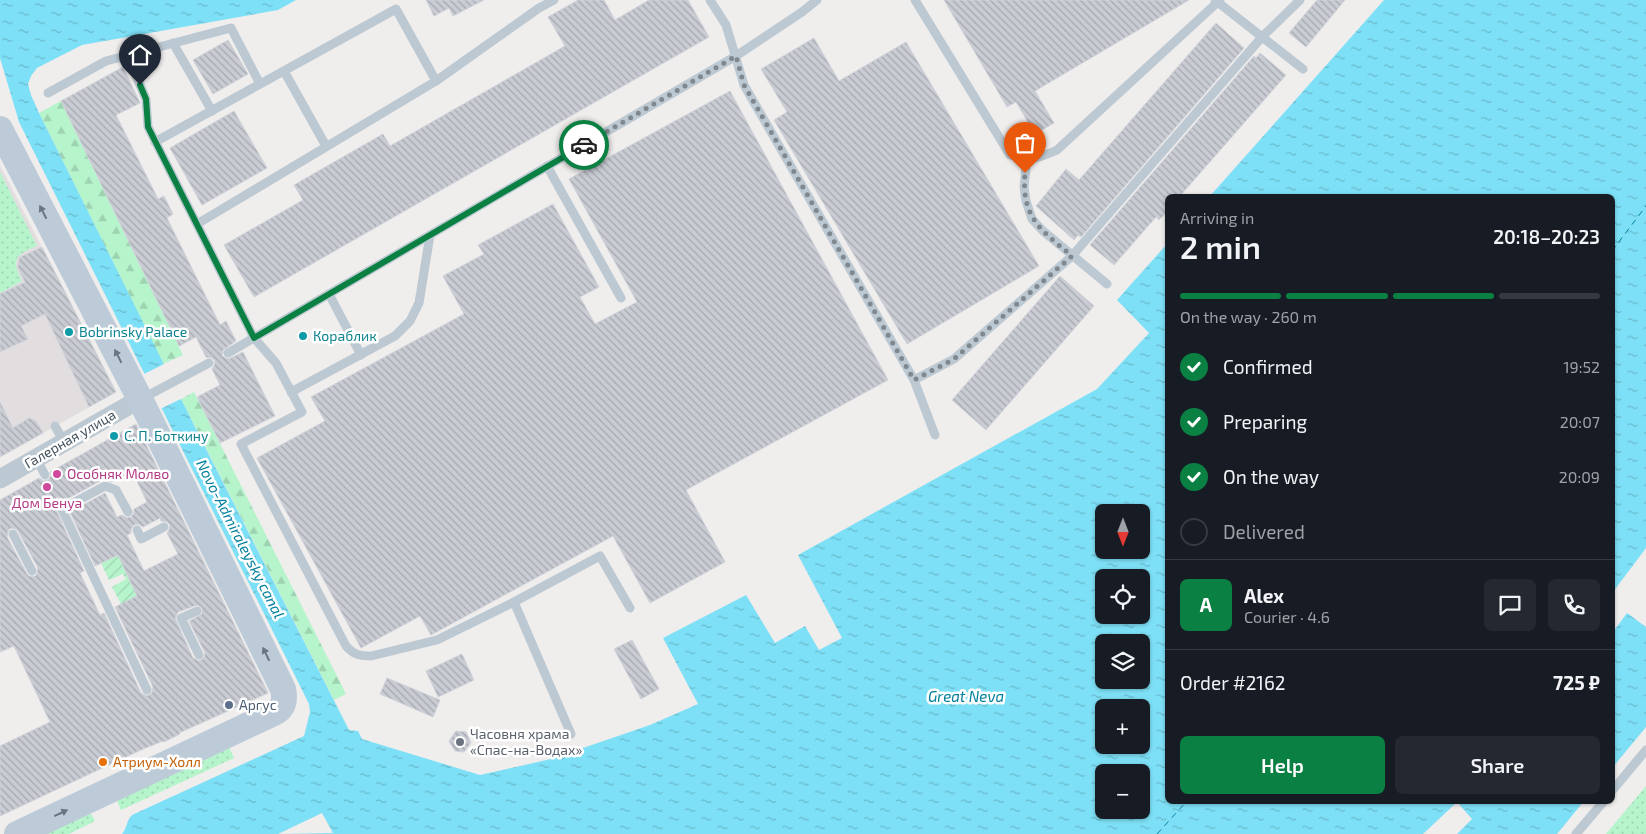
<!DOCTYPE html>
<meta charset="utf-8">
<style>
body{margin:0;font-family:"Exo 2",sans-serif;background:#242831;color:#f1f3f6;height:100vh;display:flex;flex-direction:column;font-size:19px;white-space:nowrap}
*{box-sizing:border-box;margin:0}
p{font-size:16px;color:#9ea1a6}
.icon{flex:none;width:28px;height:28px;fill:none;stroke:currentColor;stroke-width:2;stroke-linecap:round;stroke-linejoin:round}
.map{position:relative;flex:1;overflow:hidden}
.sheet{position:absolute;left:1165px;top:194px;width:450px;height:610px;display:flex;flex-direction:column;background:#171b24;border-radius:8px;box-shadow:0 1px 4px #0004}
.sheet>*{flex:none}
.needle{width:32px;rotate:180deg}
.buttons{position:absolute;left:1095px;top:504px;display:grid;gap:10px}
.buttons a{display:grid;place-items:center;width:55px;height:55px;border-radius:8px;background:#171b24;box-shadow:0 1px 4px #0004;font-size:25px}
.pin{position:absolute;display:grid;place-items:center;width:42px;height:42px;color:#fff;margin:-51px -21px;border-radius:50% 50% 50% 0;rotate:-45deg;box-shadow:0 0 5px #0007}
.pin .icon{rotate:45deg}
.courier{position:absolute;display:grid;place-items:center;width:50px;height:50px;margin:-25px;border:4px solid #0b8043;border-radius:50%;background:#fff;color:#222;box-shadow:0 1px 6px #0007}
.headline em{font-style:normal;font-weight:600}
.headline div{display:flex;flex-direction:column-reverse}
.headline{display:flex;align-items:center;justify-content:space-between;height:85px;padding:0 15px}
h1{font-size:32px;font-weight:600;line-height:38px}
.bar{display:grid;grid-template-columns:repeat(4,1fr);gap:8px 5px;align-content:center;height:60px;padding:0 15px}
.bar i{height:6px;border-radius:4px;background:#363941}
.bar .current{background:#0b8043}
.bar p{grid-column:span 4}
.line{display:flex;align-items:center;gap:12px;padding:0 15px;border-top:1px solid #363941}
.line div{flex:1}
.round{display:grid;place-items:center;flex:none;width:52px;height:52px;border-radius:8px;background:#242831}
ol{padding:0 15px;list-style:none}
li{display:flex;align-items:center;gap:15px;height:55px}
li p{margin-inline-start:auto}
li .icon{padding:5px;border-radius:50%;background:#0b8043;color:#fff;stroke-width:4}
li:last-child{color:#9ea1a6}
li i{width:28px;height:28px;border:2px solid #363941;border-radius:50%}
.button{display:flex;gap:10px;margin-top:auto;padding:10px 15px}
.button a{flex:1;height:58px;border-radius:8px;background:#0b8043;color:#fff;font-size:20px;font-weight:600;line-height:58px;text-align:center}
.button a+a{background:#242831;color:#f1f3f6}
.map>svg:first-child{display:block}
.education{fill:#e2dedf}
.grass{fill:url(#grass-dots)}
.forest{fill:url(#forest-firs)}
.garden{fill:url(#garden-furrows)}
.water{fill:url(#water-ripples);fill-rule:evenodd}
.pier{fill:#f0eded}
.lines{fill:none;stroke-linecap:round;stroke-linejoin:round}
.ferry{stroke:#03809b;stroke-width:1;stroke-dasharray:6 5;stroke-linecap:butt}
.building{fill:url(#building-back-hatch);stroke:#d0d3da;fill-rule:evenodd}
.service{stroke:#bcc9d2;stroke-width:9}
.minor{stroke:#bcc9d2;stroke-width:19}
.secondary{stroke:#bdcbd9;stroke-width:26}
.oneway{fill:#687682}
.done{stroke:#80888f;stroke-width:5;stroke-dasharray:0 9}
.route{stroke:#0b8043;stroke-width:6}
.culture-dot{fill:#0f9aa8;stroke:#fff;stroke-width:2}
.hotel-dot{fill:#d1479c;stroke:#fff;stroke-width:2}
.service-dot{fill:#5c6f8a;stroke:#fff;stroke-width:2}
.worship-dot{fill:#6b7280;stroke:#fff;stroke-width:2}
.food-dot{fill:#e8710a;stroke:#fff;stroke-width:2}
.labels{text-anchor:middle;stroke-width:5;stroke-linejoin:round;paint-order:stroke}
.culture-label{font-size:14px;fill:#0d838f;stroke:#fff;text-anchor:start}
.street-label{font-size:14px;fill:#43525d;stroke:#fff}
.hotel-label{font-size:14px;fill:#b23c85;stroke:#fff;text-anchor:start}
.service-label{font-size:14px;fill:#4e5e75;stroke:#fff;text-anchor:start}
.worship-label{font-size:14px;fill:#5b616d;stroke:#fff;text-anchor:start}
.food-label{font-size:14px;fill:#c56008;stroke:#fff;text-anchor:start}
.water-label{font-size:15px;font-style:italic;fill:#03809b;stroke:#fff}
</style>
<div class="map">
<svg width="1646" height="834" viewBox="0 0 1646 834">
<defs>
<pattern id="grass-dots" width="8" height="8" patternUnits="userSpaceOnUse" patternTransform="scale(1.25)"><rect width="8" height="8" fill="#b6f4cc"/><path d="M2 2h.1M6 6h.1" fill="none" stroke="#9ed3b2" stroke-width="1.8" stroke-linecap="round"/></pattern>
<pattern id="forest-firs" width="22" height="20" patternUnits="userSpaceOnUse" patternTransform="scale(1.25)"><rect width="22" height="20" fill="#b6f4cc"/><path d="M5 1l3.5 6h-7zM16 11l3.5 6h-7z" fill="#9ed3b2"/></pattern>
<pattern id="garden-furrows" width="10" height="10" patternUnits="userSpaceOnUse" patternTransform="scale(1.25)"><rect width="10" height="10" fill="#b6f4cc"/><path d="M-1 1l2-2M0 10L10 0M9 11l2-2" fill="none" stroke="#9ed3b2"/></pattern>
<pattern id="water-ripples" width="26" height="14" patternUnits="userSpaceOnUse" patternTransform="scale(1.25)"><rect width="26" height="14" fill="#7ee0f6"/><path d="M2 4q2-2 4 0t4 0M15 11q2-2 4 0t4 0" fill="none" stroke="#69b8ca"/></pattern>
<pattern id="building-back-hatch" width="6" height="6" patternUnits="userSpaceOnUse" patternTransform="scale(1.25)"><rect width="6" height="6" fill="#c9ccd3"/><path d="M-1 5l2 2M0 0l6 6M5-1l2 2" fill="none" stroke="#a5a8ae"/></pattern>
</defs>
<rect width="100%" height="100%" fill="#f0eded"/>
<path class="education" d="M0,165L114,389L113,394L0,457Z"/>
<g class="grass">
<path d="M0,172L37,246C15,255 11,259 22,281L0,293Z"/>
<path d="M229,747L234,758L121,810L116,799Z"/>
<path d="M1646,786V834H1606Z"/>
<path d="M90,812L95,821L69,834H43Z"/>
</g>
<g class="forest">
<path d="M61,101L183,355L163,364L39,113Z"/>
<path d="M194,392L346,694L334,700L181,399Z"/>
</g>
<path class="garden" d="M118,555L137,596L121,604L112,587L126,579L123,574L109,580L101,563Z"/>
<g class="water">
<path d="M0,0H296L278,10L82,45L37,68L31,76L28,84L31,95L39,113L203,443L349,730L358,731L362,739L480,775L551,759L650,725L698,704L663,638L746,595L775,643L805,626L819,650L842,638L798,555L1097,389L1149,333L1117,300L1167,244L1168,801H1584L1557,834H122C127,829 126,821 132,815L304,736L310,712L309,704L19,122L0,58ZM1104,512H1141V550H1104ZM1104,578H1141V615H1104ZM1104,642H1141V680H1104ZM1104,708H1141V745H1104ZM1104,772H1141V810H1104Z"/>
<path d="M1384,0H1646V727L1613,767L1612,196H1210Z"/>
</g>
<g class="pier">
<path d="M166,363L183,398L160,409L142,375Z"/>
<path d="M1646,548V627L1627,613L1613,632V592Z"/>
<path d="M1457,802L1472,819L1457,834H1423Z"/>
<path d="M322,813L333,833L278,834Z"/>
</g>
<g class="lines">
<g class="ferry">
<path d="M1612,251L1646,206"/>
<path d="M1157,834L1187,801"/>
</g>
</g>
<g class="building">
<path d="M426,0H484L453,16L449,8L434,16Z"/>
<path d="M578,0H604L615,20L649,0H688L709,37L254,297L224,245L303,200L294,185L383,134L390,146L565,46L548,17Z"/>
<path d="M944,0H1189L1035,91L1054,123L1035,134L1016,102L1007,107Z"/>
<path d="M1317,0H1345L1306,47L1289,33Z"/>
<path d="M1216,23L1244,48L1081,237L1078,235L1074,240L1036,206L1066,169L1079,180Z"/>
<path d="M814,38L839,81L906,42L1039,266L907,344L774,120L787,112L761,69Z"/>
<path d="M228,40L248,74L213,94L193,60Z"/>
<path d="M1260,53L1286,75L1180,196H1168V211L1159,220L1156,217L1114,265L1090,245L1254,56L1256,58Z"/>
<path d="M123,67L140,103L116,115L158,199L164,196L173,214L167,218L220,325L226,321L236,341L223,350L222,356L229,359L243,352L275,416L220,443L197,397L220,385L212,369L214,366L215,361L212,358L206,357L196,337L179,346L61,101Z"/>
<path d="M730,91L888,380L686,490L725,562L650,603L613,536L431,635L420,616L361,648L257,458L325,421L311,397L464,314L443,276L484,254L478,245L553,204L599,287L580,297L595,324L637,302L569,179Z"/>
<path d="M234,111L267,168L202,205L170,148Z"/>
<path d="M42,247L116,392L89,407L45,314L21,326L28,339L0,352V294L25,282L18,268V263L20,257Z"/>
<path d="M1060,276L1094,306L986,430L952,400Z"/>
<path d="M0,402L13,428L29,418L36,421L43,433L0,457Z"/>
<path d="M136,424L268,693L179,733L180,734L164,742L163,741L143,749L0,816V746L50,722L14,646L0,652V500L39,478L44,481L48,480L51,476L50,472ZM132,471L147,502L134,509V513L131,517L127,518L122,515L117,517L105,493L70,512L95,566L118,555L137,596L115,607L153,687L152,693L147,696L141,693L104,613L100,615L80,573L84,571L53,503L57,497L62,498L65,500L102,480L112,482ZM160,518L161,521L167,522L170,525L169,530L167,533L178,554L144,571L127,535L131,533V529L134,525L138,524L143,527ZM11,528L16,529L18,531L38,568L37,574L34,577L29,576L27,574L7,537L8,531ZM197,605L202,608V614L189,621L205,653L204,658L199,661L193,658L175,618L178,612Z"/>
<path d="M632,640L659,689L641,699L614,649Z"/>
<path d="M462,654L474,680L438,697L426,671Z"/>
<path d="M387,678L440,700L433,717L380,694Z"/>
<path d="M456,731L466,732L471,743L464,752L455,751L449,741Z"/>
</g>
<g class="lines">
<g class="service">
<path d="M710,0L726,25L744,85L914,380L935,435"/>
<path d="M915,0L1010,155C1032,161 1037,159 1057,150L1220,0"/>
<path d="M1215,0L1303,69"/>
<path d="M173,43L212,111"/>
<path d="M130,54L134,71L146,99L148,127L254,338L276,363L302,412L241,444L346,646C354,655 360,656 371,656L437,640L514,602L600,556L630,608"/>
<path d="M284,71L326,146"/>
<path d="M48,93L106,61L231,28L260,84"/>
<path d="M155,142L396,9L436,81"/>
<path d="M1027,159L1024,187L1026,201L1032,219L1043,231L1107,284"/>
<path d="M547,166L621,298"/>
<path d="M197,224L436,81L539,8L554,0"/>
<path d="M329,294L361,355"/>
<path d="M228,353L736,56L802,12L817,0"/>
<path d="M914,380L954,359L1072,256L1262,37L1300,0"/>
<path d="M291,392L395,336L410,321L419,303L430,235"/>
<path d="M143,398L209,363"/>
<path d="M55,426L64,442"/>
<path d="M36,458L45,475"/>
<path d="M59,503L147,690"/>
<path d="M62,509L105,486L116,490L128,512"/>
<path d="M137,530L141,539L164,527"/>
<path d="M13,534L32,571"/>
<path d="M514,602L571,734"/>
<path d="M197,611L181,618L199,655"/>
<path d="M1612,791L1646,750"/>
<path d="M1576,834L1604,801"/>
</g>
<path class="minor" d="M0,479L140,399"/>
<path class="secondary" d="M0,129L140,399L283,689C285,698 285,706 276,712L17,834"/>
</g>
<defs><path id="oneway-solid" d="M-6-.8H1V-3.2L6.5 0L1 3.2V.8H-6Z" transform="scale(1.25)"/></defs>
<g class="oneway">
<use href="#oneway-solid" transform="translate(43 212) rotate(-117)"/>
<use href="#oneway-solid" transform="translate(118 356) rotate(-117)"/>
<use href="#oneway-solid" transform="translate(266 654) rotate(-116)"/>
<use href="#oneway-solid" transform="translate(61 813) rotate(-25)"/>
</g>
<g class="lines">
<path class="done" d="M584,145L736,56L744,85L914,380L954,359L1072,256C1041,230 1021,218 1025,173"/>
<path class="route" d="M140,85L146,99L148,127L254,338L584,145"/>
</g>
<g class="culture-dot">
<circle cx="69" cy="332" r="5"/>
<circle cx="303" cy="336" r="5"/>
<circle cx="114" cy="436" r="5"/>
</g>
<g class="hotel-dot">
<circle cx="57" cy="474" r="5"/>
<circle cx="47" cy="487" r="5"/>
</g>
<circle class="service-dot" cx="229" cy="705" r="5"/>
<circle class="worship-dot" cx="460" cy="742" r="5"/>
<circle class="food-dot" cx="103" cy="762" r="5"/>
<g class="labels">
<g class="culture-label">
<text x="79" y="337">Bobrinsky Palace</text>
<text x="313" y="341">Кораблик</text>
<text x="124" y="441">С. П. Боткину</text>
</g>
<g class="street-label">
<text transform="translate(70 439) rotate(-30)" y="5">Галерная улица</text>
</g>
<g class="hotel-label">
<text x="67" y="479">Особняк Молво</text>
<text x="47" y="508" text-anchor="middle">Дом Бенуа</text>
</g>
<g class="service-label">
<text x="239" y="710">Аргус</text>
</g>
<g class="worship-label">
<text x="470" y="739">Часовня храма<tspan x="470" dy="16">«Спас-на-Водах»</tspan></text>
</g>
<g class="food-label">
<text x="113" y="767">Атриум-Холл</text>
</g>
<g class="water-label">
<text transform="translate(240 539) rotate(63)" y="5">Novo-Admiraleysky canal</text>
<text x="966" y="702">Great Neva</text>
</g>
</g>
</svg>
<div class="buttons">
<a><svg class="needle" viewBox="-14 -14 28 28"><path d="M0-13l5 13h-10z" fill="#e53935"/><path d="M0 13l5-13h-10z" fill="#9ea1a6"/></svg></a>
<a><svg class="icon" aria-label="locate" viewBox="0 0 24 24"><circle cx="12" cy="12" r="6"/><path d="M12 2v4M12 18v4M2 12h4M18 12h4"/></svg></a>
<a><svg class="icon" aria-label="layers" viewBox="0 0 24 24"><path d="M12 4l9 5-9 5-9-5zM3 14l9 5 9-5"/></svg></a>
<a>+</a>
<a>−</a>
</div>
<div class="pin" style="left:1025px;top:173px;background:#ea580c"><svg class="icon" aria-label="bag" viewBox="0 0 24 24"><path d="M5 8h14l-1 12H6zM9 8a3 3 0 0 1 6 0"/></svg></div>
<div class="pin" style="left:140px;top:85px;background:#1f2937"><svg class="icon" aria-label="home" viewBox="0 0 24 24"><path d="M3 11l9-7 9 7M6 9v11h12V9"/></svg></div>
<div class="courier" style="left:584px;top:145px"><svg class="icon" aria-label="car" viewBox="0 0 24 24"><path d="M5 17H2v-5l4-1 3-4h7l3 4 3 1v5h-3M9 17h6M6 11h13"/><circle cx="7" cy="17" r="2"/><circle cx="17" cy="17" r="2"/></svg></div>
<section class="sheet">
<div class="headline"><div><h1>2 min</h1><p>Arriving in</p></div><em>20:18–20:23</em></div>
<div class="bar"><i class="current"></i><i class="current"></i><i class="current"></i><i></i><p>On the way · 260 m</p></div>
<ol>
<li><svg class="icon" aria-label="check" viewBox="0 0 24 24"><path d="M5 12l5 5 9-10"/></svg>Confirmed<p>19:52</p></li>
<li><svg class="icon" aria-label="check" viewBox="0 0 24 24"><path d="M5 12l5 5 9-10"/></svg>Preparing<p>20:07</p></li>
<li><svg class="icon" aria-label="check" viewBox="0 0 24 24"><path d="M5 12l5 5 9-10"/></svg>On the way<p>20:09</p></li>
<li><i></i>Delivered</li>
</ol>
<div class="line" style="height:90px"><b class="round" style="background:#0b8043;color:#fff">A</b><div><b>Alex</b><p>Courier · 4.6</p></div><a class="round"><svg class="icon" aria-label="chat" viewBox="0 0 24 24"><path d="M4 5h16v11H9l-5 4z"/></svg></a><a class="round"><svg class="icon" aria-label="phone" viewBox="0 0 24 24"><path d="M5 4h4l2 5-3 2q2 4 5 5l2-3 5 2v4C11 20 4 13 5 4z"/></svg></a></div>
<div class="line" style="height:65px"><div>Order #2162</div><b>725 ₽</b></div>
<div class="button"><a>Help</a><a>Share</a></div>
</section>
</div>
